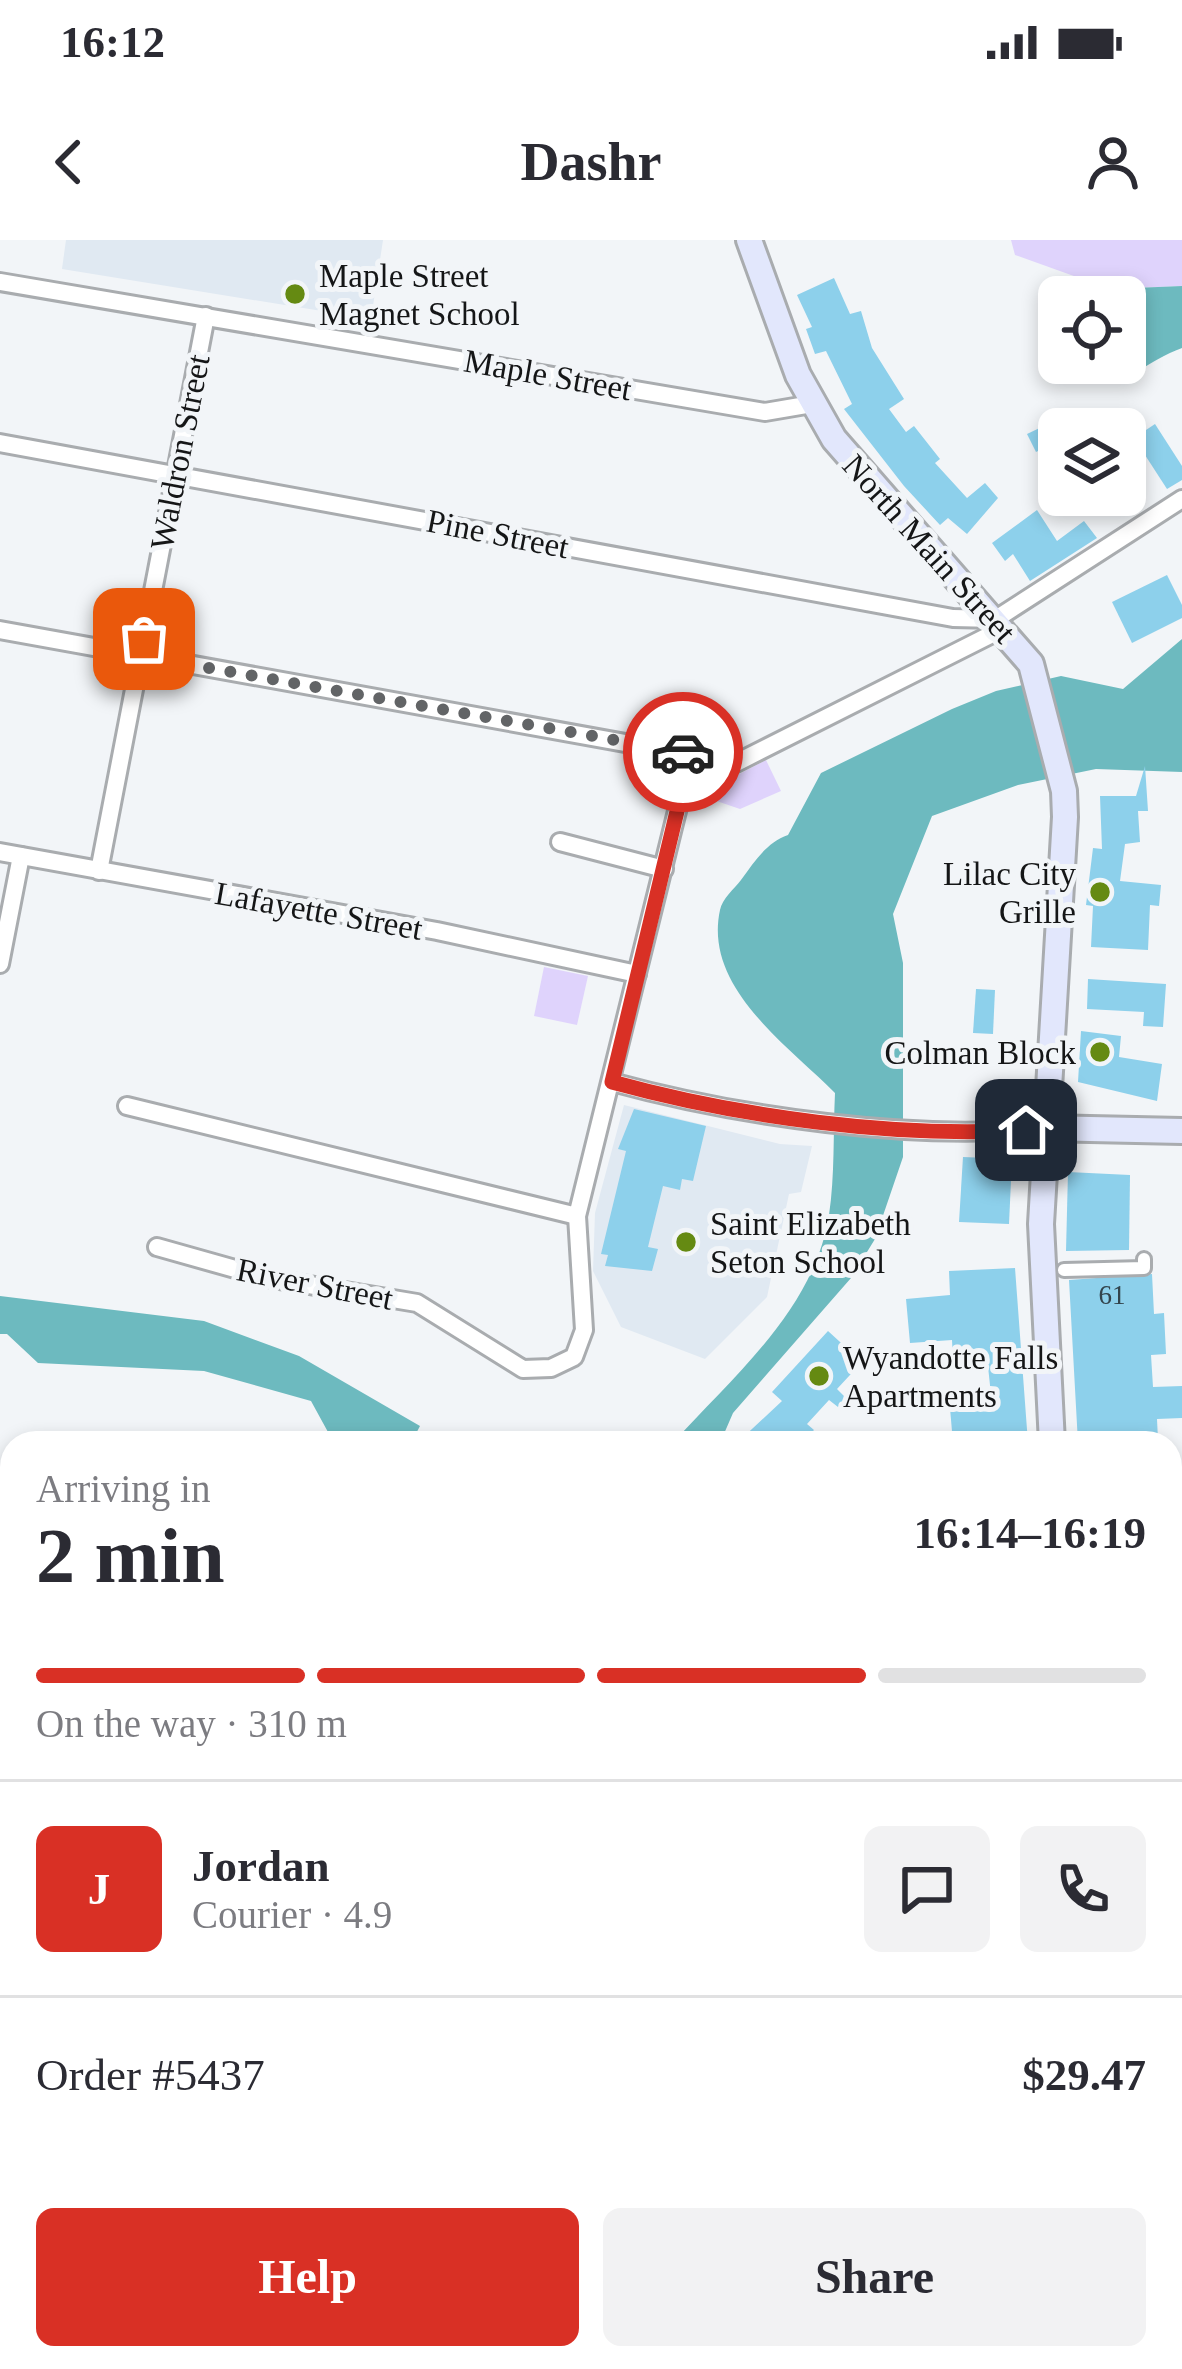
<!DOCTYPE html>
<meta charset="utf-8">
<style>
body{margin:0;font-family:"Times New Roman",serif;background:#f2f2f3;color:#2b2b33;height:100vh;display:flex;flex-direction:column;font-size:45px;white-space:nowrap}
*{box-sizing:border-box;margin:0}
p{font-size:39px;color:#7c7c81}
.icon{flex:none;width:66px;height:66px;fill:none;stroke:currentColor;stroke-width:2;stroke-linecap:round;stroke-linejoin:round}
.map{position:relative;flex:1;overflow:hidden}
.sheet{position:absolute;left:0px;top:1191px;width:1182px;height:939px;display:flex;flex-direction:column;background:#fff;border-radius:36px 36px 0 0;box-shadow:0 6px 18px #0003}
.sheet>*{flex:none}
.tools{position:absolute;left:1038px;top:36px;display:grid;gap:24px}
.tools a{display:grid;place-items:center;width:108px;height:108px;border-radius:18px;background:#fff;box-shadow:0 6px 18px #0003;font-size:60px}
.pin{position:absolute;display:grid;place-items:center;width:102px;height:102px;color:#fff;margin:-51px;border-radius:24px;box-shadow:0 6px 18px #0006}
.courier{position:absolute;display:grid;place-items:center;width:120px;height:120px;margin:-60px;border:9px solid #d93025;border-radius:50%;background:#fff;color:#222;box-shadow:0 3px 15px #0007}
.head em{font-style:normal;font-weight:700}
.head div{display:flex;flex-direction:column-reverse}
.head{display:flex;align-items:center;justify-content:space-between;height:204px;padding:0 36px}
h1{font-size:78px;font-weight:700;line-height:90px}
.bar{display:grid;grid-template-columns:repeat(4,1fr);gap:18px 12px;align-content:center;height:144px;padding:0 36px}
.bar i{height:15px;border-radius:9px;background:#e1e1e2}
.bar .on{background:#d93025}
.bar p{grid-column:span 4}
.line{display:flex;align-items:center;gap:30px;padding:0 36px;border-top:3px solid #e1e1e2}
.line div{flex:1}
.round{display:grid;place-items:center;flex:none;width:126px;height:126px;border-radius:18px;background:#f2f2f3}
.button{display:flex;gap:24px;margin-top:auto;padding:24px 36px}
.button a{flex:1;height:138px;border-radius:18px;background:#d93025;color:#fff;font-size:48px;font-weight:700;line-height:138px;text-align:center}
.button a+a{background:#f2f2f3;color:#2b2b33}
.status{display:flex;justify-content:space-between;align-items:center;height:84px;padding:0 60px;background:#fff;direction:ltr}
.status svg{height:33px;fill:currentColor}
header{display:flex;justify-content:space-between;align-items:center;height:156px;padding:0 36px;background:#fff;font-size:54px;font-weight:700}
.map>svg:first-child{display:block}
.built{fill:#e0e9f2}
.green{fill:#dfd3fc}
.water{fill:#6dbabf}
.building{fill:#8dd0eb}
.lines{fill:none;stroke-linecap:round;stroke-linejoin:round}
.pedestrian-casing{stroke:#a9acaf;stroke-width:18}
.minor-casing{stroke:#a9acaf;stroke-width:22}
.tertiary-casing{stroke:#a9acaf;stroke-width:27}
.secondary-casing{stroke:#a9acaf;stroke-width:30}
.primary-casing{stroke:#d0d0d1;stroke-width:33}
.pedestrian{stroke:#fff;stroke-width:12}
.minor{stroke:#fff;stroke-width:16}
.tertiary{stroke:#fff;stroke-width:21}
.secondary{stroke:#e2e7fc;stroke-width:24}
.primary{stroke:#c6d0f9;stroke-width:27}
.done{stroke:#626466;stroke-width:12;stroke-dasharray:0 21.6}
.route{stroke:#d93025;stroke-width:15}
.poi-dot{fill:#658a12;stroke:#f2f5f8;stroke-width:4.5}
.labels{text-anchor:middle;stroke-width:10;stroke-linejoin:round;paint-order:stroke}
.number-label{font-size:27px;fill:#33444c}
.poi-label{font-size:33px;fill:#151617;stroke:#f2f5f8;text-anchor:start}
.street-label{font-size:33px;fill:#151617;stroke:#f2f5f8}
</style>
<div class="status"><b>16:12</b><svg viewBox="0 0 49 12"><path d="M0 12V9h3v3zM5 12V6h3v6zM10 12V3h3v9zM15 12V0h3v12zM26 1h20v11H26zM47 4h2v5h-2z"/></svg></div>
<header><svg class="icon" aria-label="back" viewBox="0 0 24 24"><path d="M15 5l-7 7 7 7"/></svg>Dashr<svg class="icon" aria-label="person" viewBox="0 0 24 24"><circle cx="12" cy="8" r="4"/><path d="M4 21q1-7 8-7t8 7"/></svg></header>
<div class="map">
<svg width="1182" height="2129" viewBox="0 0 1182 2129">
<rect width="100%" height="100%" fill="#f2f5f8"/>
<g class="built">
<path d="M66,0H383L371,79L62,29Z"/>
<path d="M624,865L780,904L812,906L801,952L789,954L767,1057L705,1119L621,1087L593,1031L595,973Z"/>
<path d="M0,1589L12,1592V1801L0,1798Z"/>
</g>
<g class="green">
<path d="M1011,0H1182V46L1110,49L1015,15Z"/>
<path d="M766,520L781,551L740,569L699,555Z"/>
<path d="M544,727L588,736L577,785L534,776Z"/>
</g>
<g class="water">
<path d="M1182,46V108C1134,126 1123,157 1068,130L1066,123H1125V57H1081L1110,49Z"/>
<path d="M1182,399V532L1096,529L1018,545L932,576L893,674L903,723V917L875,999L851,1038L733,1173L720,1203H673C734,1135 814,1070 829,975C835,936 833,893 835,853C789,806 703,748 720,670C722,659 734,649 741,640C755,621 766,603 788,595L821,533L952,469L996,451L1061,436L1123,449Z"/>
<path d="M0,1056L204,1081L299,1116L420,1186L411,1203H334L311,1161L204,1131L38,1123L7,1094H0Z"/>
</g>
<g class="building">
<path d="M834,38L850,74L861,71L872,108L904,159L889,169L906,192L914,186L940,219L935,223L967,258L985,243L998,258L967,294L948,278L940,285L904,246L844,169L852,164L826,111L815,114L806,89L812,87L797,55Z"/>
<path d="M1069,174L1077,189H1059V201L1036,212L1027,194Z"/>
<path d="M1155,184L1182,226V240L1167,249L1134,198Z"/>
<path d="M1037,270L1057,301L1084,281L1097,298L1030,341L1013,314L1005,321L992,303Z"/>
<path d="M1167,335L1182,365V378L1132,403L1112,362Z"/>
<path d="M1145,526L1148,571H1138L1140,602L1125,604L1120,641L1161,645L1159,666L1150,665L1148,710L1091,707L1093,666L1086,665L1093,608L1102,609L1100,556H1136Z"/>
<path d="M1088,739L1166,744L1163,787L1143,786L1144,772L1087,769Z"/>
<path d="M976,749L995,750L993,794L973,793Z"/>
<path d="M1081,791L1121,796L1119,817L1162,824L1157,861L1078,842Z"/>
<path d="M634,869L706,886L693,941L682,939L680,950L663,946L648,1007L658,1009L652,1031L605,1026L608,1015L601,1014L626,911L618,909Z"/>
<path d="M963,917L1012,919L1009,984L959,982Z"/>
<path d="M1068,932L1130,935L1129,1010L1066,1011Z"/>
<path d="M1015,1028L1028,1203H953L950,1168L992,1164L987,1117L953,1119L952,1100L910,1103L906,1059L950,1055L949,1031Z"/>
<path d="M1152,1034L1154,1074L1164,1073L1166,1114L1151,1115L1153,1147L1182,1146V1178L1157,1179L1158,1200L1078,1203L1069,1040Z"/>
<path d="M828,1091L862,1122L837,1149L846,1158L838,1167L829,1160L807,1184L814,1190L802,1203H737L782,1161L772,1152Z"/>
</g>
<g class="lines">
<g class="pedestrian-casing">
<path id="pedestrian" d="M1064,1030L1144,1028V1019"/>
</g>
<g class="minor-casing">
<g id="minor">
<path d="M0,42L765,172L812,164"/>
<path d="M0,203L953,378L996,379L1182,259"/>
<path d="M0,390L736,523L1004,388"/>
<path d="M560,602L664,629"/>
<path d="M0,612L437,691L637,734"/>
<path d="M99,631L206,76"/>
<path d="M0,724L21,616"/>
<path d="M612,842C740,877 912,901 1044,888"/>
<path d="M127,866L577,976"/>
<path d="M157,1007L267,1038L417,1063L523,1129L551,1128L574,1117L584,1090L577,976L679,563L698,540L686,513"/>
<path d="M1170,1454L1182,1465"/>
<path d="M0,1816L12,1819"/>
<path d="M0,1979L12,1984"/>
<path d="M119,2118L154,2129"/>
<path d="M1008,2118L1028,2129"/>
</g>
</g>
<g class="tertiary-casing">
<g id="tertiary">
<path d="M1170,1838L1182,1843"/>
<path d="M0,2116L12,2106"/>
</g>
</g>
<g class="secondary-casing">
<g id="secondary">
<path d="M749,0L798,135L834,199L1031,424L1064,551L1065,577L1041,984L1052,1203"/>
<path d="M1044,888L1182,891"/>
<path d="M1170,1355L1182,1347"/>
<path d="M700,2129L704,2118"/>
</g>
</g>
<g class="primary-casing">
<g id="primary">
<path d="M1170,2052L1182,2041"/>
<path d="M1088,2129L1099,2118"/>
</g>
</g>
<use href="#pedestrian" class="pedestrian"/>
<use href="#minor" class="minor"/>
<use href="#tertiary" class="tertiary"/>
<use href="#secondary" class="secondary"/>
<use href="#primary" class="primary"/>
</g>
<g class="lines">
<path class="done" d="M144,399L141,416L683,512"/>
<path class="route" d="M683,512L698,540L679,563L612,842C739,877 894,898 1026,890"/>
</g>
<g class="poi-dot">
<circle cx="295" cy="54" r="12"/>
<circle cx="1100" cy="652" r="12"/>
<circle cx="1100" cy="812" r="12"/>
<circle cx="686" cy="1002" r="12"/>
<circle cx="819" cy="1136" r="12"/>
</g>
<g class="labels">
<g class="number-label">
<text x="1112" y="1064">61</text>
</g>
<g class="poi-label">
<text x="319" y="47">Maple Street<tspan x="319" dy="38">Magnet School</tspan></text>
<text x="1076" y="645" text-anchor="end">Lilac City<tspan x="1076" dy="38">Grille</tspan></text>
<text x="1076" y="824" text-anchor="end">Colman Block</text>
<text x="710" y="995">Saint Elizabeth<tspan x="710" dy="38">Seton School</tspan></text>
<text x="843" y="1129">Wyandotte Falls<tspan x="843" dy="38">Apartments</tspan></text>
</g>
<g class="street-label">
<text transform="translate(548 134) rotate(10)" y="12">Maple Street</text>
<text transform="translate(179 212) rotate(-79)" y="12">Waldron Street</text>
<text transform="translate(498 293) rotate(11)" y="12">Pine Street</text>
<text transform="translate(930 308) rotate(48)" y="12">North Main Street</text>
<text transform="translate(319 670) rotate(10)" y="12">Lafayette Street</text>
<text transform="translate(315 1043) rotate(11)" y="12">River Street</text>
</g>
</g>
</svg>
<div class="tools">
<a><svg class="icon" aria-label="locate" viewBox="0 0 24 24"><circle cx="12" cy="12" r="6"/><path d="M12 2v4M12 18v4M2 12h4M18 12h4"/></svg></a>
<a><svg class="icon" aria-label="layers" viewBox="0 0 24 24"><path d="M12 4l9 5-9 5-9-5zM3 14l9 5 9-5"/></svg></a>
</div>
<div class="pin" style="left:144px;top:399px;background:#ea580c"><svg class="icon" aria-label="bag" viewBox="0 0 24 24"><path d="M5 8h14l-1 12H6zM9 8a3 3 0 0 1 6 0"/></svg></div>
<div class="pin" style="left:1026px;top:890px;background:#1f2937"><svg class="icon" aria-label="home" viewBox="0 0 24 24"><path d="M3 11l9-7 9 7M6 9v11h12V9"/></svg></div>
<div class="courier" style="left:683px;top:512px"><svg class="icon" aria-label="car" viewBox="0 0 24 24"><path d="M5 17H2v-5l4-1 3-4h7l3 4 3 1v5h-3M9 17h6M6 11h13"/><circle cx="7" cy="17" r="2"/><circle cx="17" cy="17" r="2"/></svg></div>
<section class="sheet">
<div class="head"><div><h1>2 min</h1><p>Arriving in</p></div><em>16:14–16:19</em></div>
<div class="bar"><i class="on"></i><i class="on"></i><i class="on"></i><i></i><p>On the way · 310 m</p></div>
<div class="line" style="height:216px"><b class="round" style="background:#d93025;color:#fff">J</b><div><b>Jordan</b><p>Courier · 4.9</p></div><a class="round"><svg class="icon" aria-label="chat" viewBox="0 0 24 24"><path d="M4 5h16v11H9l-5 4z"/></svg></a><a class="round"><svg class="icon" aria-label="phone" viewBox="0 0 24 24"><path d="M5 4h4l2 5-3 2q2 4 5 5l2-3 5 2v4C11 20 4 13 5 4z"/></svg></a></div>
<div class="line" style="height:156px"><div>Order #5437</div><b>$29.47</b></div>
<div class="button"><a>Help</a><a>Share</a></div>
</section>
</div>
